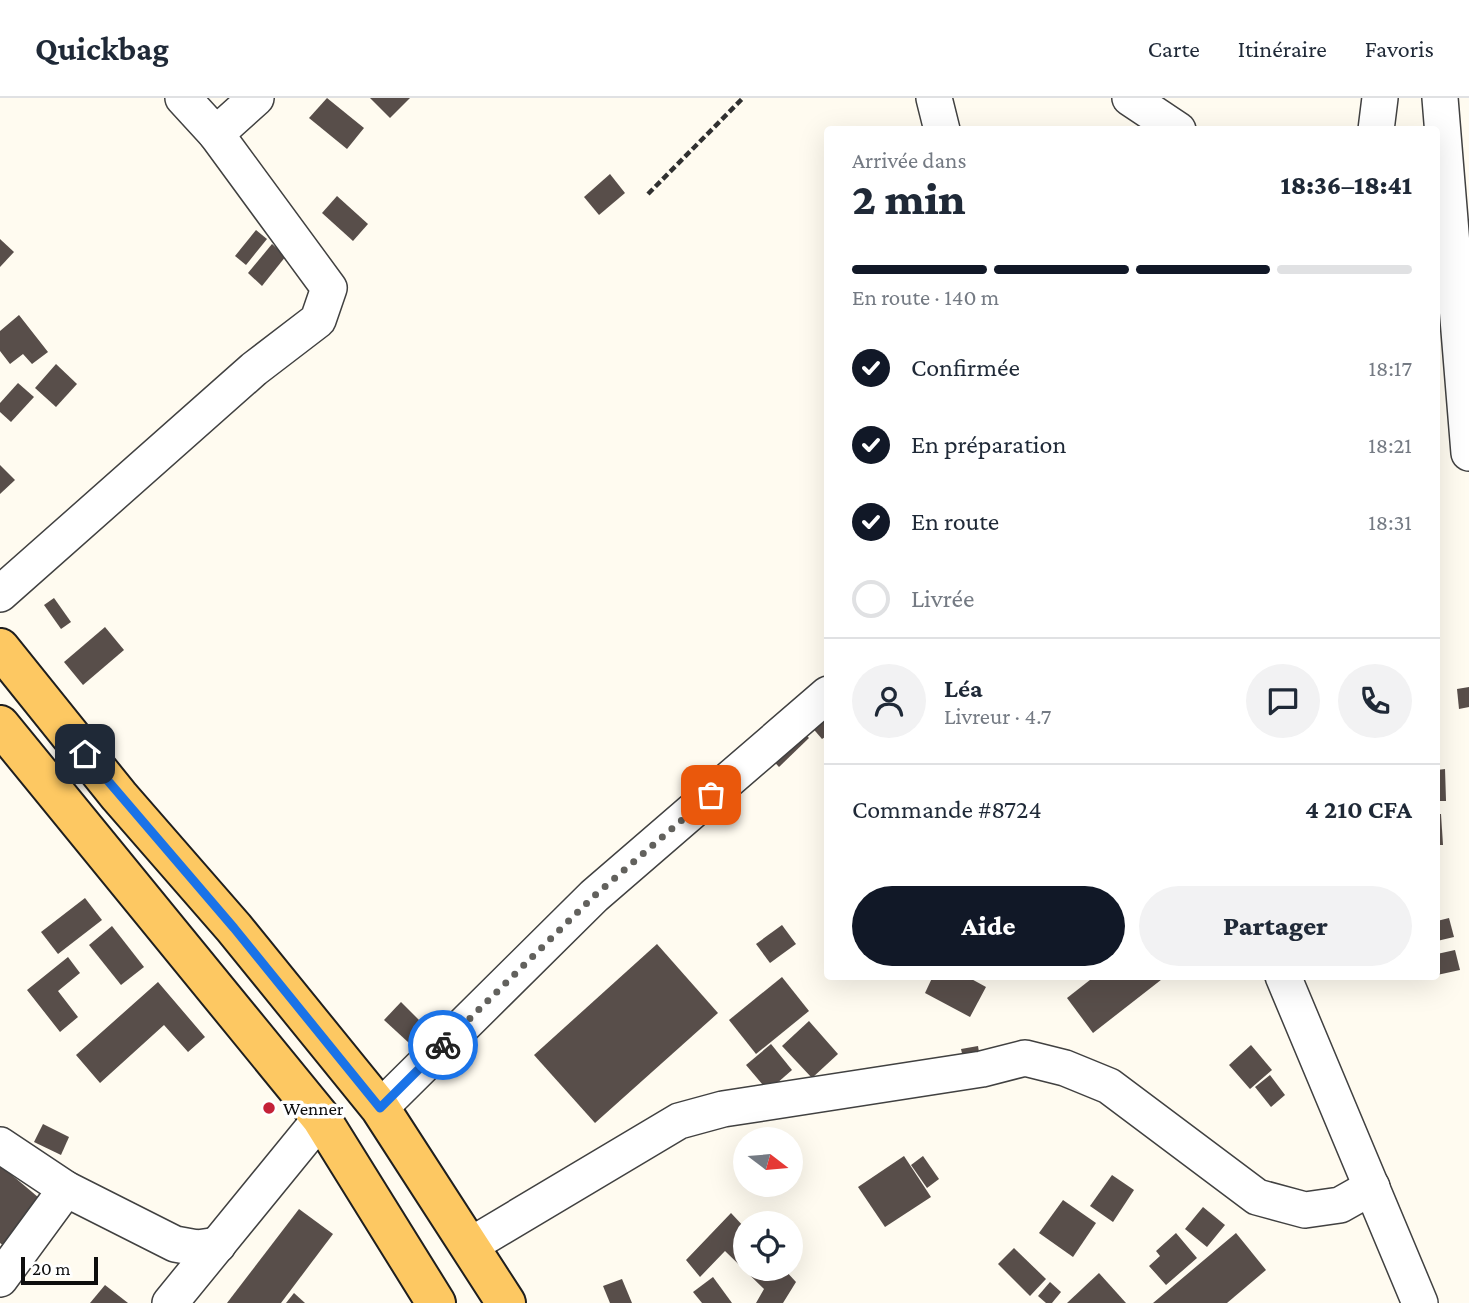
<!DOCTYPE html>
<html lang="fr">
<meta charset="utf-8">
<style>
body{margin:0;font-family:"Crimson Pro",serif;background:#f2f2f3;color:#1f2937;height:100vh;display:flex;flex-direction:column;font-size:26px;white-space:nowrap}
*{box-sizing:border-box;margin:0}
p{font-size:23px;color:#747a83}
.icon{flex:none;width:38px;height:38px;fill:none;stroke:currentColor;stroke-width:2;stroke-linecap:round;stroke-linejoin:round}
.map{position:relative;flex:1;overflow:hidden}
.drawer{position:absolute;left:824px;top:28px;width:616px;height:854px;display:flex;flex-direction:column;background:#fff;border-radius:7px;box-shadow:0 7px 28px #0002}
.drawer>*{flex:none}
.needle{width:46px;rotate:106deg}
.buttons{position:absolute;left:733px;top:1029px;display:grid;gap:14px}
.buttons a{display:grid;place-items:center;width:70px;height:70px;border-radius:50%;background:#fff;box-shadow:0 7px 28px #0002;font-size:35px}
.scale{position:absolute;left:21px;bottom:18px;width:77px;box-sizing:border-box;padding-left:7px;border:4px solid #0e0e0e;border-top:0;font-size:19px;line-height:24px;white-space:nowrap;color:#0e0e0e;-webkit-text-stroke:5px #fff;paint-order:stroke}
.pin{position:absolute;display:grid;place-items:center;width:60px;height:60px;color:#fff;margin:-30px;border-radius:14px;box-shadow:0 4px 10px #0006}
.courier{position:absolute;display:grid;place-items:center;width:70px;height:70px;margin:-35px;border:5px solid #1a73e8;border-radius:50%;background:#fff;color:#222;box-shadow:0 2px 9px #0007}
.overview em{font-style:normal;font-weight:800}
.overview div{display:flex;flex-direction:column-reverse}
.overview{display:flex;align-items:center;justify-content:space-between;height:119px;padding:0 28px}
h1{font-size:46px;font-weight:800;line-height:52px}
.bar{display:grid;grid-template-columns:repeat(4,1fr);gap:10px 7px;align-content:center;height:84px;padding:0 28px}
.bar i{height:9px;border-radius:5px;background:#e0e1e3}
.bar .on{background:#111827}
.bar p{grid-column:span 4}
.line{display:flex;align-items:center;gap:18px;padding:0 28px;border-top:2px solid #e0e1e3}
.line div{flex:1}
.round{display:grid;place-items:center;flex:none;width:74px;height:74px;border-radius:37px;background:#f2f2f3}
ol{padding:0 28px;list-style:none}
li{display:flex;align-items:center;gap:21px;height:77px}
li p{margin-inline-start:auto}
li .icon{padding:7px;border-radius:50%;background:#111827;color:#fff;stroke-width:4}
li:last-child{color:#747a83}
li i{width:38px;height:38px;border:4px solid #e0e1e3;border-radius:50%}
.button{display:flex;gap:14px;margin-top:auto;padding:14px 28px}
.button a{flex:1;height:80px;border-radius:42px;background:#111827;color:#fff;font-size:28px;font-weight:800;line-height:80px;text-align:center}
.button a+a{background:#f2f2f3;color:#1f2937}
header{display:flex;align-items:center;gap:42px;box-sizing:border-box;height:98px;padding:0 35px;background:#fff;border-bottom:2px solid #e0e1e3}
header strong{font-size:33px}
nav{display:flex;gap:38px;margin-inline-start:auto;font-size:24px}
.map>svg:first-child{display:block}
.building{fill:#584e4a}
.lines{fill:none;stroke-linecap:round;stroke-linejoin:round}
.minor-casing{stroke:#414141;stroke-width:38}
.major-casing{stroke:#1f1f1f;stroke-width:42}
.path{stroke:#303030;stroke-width:4.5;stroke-dasharray:7 3.5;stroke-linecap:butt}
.minor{stroke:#fff;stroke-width:35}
.major{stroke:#fdc862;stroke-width:38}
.done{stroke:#62615d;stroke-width:7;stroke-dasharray:0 12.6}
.route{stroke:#1a73e8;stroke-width:9}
.poi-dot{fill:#c42138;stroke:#fff;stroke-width:2.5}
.labels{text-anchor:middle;stroke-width:7;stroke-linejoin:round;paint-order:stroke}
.poi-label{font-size:19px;fill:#0e0e0e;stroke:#fff;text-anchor:start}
</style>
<header>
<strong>Quickbag</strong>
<nav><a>Carte</a><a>Itinéraire</a><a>Favoris</a></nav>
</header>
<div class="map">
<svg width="1469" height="1205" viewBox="0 0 1469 1205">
<rect width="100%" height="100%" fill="#fffbf0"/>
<g class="building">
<path d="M327,0L364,30L347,51L309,20Z"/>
<path d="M370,0H410L390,20Z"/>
<path d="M610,76L625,95L599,117L584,99Z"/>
<path d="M337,98L368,126L353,143L322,115Z"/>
<path d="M256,132L267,141L246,167L235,158Z"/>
<path d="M0,141L14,154L0,169Z"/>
<path d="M272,146L286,158L262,188L248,175Z"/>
<path d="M19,217L48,254L32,266L23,256L10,266L0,253V233Z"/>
<path d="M56,266L77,286L56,309L35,290Z"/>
<path d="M18,285L34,299L11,324L0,314V305Z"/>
<path d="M0,367L15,382L0,396Z"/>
<path d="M54,500L71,524L61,531L44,507Z"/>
<path d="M105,529L124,552L83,587L64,564Z"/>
<path d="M1469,589V609L1459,611L1457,591Z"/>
<path d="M821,617L828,626V637L822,641L810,627Z"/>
<path d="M798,629L809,640L779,669L769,658Z"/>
<path d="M1445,671L1446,703H1437V672Z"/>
<path d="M1437,716H1441L1443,747H1437Z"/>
<path d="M85,800L102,822L58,856L41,834Z"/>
<path d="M1449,820L1454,839L1437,843V823Z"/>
<path d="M782,827L796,846L770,865L756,846Z"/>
<path d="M112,828L144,869L121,887L89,847Z"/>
<path d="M657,846L718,915L595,1025L534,957Z"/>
<path d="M1455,852L1460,872L1437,877V856Z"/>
<path d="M68,859L80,875L58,893L78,919L60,934L27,892Z"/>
<path d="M933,878H966L986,889L970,919L925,895Z"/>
<path d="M1095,878H1166L1093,935L1067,900Z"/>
<path d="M782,879L809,913L756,956L729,922Z"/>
<path d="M158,884L205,939L188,954L164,927L100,985L76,957Z"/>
<path d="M401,904L425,928L409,945L384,922Z"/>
<path d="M809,923L838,956L812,980L782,948Z"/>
<path d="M771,946L792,972L768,993L746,967Z"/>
<path d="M1251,947L1272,972L1250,991L1229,967Z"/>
<path d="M978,948L980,960L964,964L961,951Z"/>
<path d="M1270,977L1285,997L1271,1009L1255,989Z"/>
<path d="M43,1026L69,1039L61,1057L34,1044Z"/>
<path d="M904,1058L931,1099L885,1129L858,1089Z"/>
<path d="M923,1058L939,1081L927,1090L911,1067Z"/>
<path d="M0,1067L45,1105L8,1151L0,1145Z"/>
<path d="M1112,1077L1134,1092L1113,1124L1090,1108Z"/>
<path d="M1063,1102L1096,1125L1073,1159L1039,1135Z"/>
<path d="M1203,1109L1225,1127L1207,1149L1185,1131Z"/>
<path d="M299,1111L333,1136L281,1205H227Z"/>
<path d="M731,1115L746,1131V1171H784L796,1184L783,1205H756L764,1191L725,1153L700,1179L686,1162Z"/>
<path d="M1176,1135L1197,1160L1166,1187L1149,1168L1160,1158L1156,1153Z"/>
<path d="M1236,1135L1266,1172L1227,1205H1153Z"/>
<path d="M1014,1150L1046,1181L1030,1198L998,1166Z"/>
<path d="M1099,1175L1126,1205H1067Z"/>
<path d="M713,1179L732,1205H702L693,1194Z"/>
<path d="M622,1181L632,1205H610L603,1188Z"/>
<path d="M1050,1184L1061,1194L1052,1205H1046L1038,1198Z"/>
<path d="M105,1187L128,1205H90Z"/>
<path d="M294,1195L305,1205H286Z"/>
</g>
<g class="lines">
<g class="minor-casing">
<g id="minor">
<path d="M934,0L942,32"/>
<path d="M1130,0L1178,32"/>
<path d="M1440,0L1469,355"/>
<path d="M1376,32L1380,0"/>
<path d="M216,36L256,0"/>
<path d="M0,496L254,271L318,222L329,190L216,36L183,0"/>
<path d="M1283,878L1420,1205"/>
<path d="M380,1010L594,798L828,596"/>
<path d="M0,1047L66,1091L175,1146L197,1150L218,1147"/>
<path d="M471,1147L679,1023L723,1011L982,971L1025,960L1065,970L1109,988L1257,1099L1305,1112L1340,1107L1372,1089"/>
<path d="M0,1181L66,1091"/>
<path d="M170,1205L321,1020"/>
</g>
</g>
<g class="major-casing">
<g id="major">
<path d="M0,550L119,698L234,830L380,1010L506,1205"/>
<path d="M0,627L321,1020L436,1205"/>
</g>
</g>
<path class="path" d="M648,96L743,0"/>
<use href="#minor" class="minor"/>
<use href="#major" class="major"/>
</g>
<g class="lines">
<path class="done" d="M443,947L594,798L711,697"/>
<path class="route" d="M85,656L234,830L380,1010L443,947"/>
</g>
<circle class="poi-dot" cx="269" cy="1010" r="7"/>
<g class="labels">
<g class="poi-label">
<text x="283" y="1017">Wenner</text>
</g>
</g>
</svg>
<div class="buttons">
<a><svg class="needle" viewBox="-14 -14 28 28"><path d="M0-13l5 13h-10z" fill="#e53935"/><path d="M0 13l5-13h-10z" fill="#747a83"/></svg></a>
<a><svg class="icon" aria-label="locate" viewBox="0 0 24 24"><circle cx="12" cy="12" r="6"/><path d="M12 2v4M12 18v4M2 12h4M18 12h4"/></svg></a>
</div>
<div class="scale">20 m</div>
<div class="pin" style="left:711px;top:697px;background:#ea580c"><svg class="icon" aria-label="bag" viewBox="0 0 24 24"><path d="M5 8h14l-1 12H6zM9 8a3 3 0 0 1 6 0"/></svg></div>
<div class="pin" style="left:85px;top:656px;background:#1f2937"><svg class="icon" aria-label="home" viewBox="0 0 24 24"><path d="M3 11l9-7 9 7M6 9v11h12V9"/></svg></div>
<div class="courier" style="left:443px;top:947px"><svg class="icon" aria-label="bike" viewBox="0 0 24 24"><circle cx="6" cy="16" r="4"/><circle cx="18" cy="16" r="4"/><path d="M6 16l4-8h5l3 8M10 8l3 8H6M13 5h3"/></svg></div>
<section class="drawer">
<div class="overview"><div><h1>2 min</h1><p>Arrivée dans</p></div><em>18:36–18:41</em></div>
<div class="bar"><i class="on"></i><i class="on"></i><i class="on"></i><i></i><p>En route · 140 m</p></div>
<ol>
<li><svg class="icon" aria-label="check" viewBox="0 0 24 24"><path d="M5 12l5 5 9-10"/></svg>Confirmée<p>18:17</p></li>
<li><svg class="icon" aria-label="check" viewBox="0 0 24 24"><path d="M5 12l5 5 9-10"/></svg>En préparation<p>18:21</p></li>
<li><svg class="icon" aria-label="check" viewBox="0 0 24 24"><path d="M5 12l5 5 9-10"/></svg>En route<p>18:31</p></li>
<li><i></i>Livrée</li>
</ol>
<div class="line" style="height:126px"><a class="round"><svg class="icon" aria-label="person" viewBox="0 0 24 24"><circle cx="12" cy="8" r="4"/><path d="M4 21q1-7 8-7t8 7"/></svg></a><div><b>Léa</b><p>Livreur · 4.7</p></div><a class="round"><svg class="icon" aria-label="chat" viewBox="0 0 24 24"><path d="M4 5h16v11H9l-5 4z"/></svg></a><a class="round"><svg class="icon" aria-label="phone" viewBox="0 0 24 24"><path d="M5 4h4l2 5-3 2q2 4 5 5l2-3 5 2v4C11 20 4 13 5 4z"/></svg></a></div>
<div class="line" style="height:91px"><div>Commande #8724</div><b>4 210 CFA</b></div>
<div class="button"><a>Aide</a><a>Partager</a></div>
</section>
</div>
